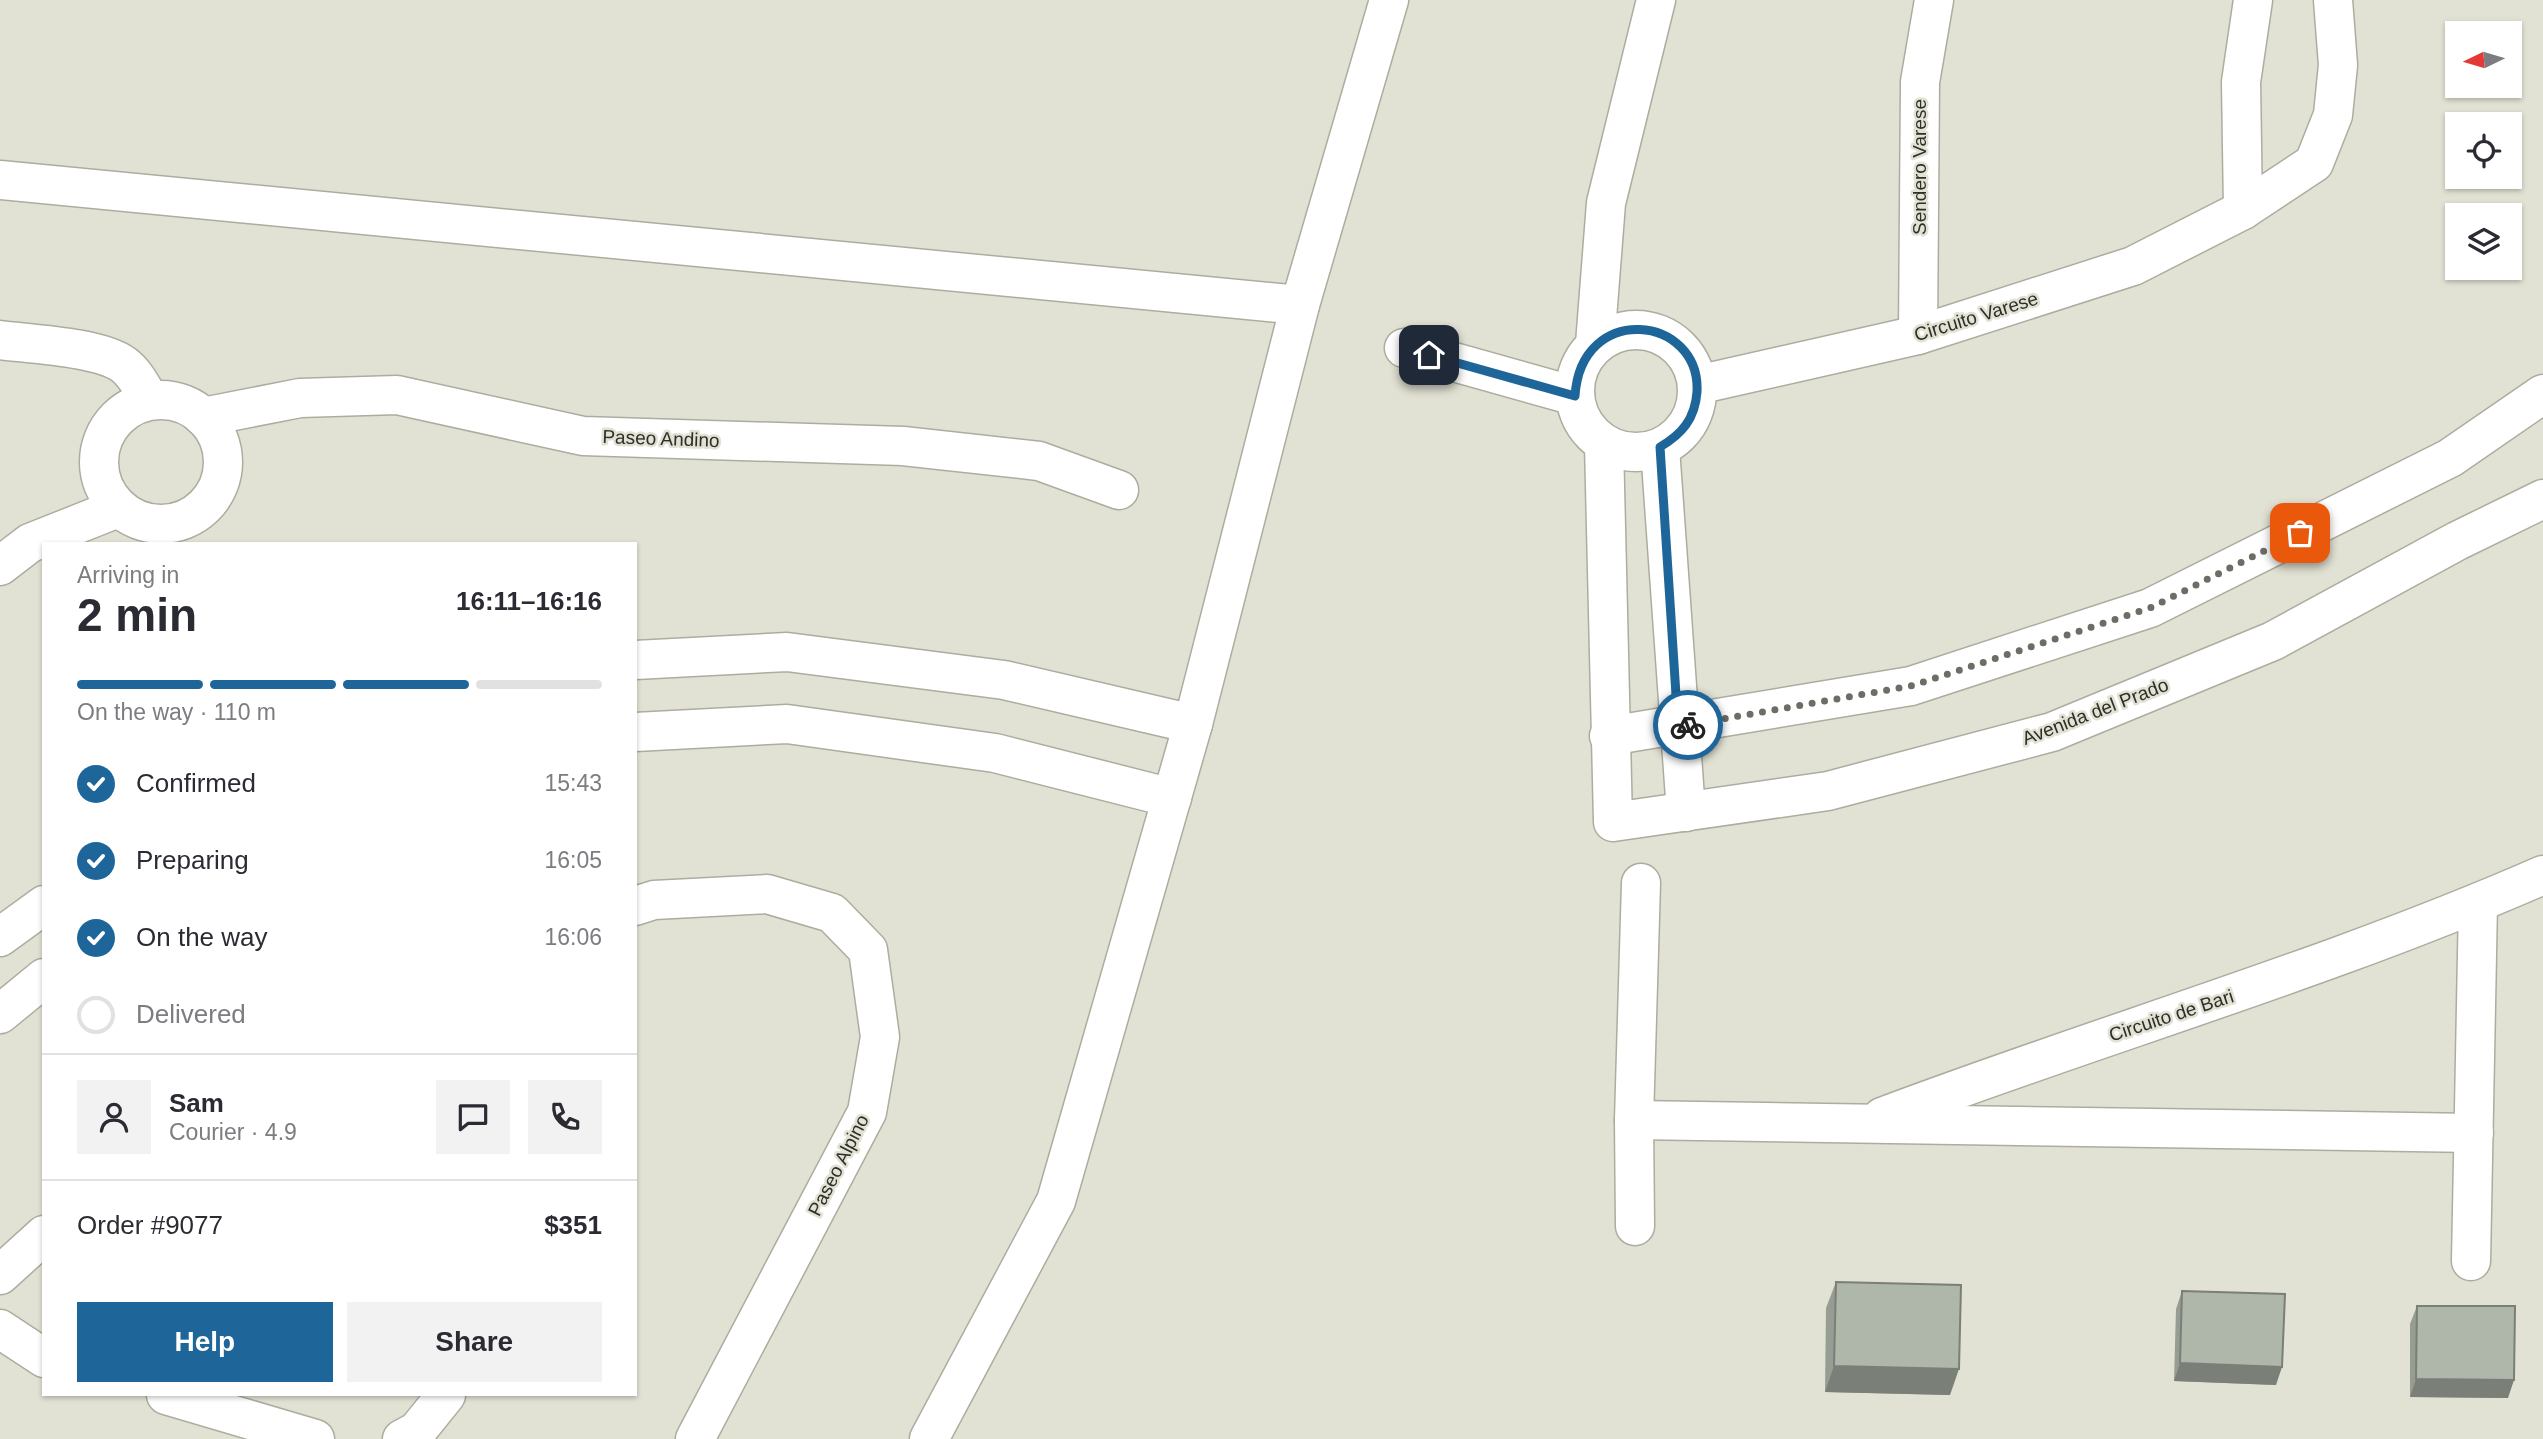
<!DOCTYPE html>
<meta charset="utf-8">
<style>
body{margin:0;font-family:Arial,sans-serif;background:#f2f2f3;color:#2b2b33;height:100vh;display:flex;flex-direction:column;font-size:26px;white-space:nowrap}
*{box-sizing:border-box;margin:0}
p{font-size:23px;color:#7c7c81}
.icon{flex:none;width:38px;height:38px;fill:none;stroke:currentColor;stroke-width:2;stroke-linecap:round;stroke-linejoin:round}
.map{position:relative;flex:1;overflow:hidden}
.details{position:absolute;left:42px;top:542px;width:595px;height:854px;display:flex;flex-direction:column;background:#fff;border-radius:0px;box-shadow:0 2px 5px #0004}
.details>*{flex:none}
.needle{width:46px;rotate:265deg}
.fabs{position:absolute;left:2445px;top:21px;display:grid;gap:14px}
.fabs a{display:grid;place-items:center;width:77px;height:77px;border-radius:0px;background:#fff;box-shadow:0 2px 5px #0004;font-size:35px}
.pin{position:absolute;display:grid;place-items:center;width:60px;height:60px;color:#fff;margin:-30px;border-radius:14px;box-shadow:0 4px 10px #0006}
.courier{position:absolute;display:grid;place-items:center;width:70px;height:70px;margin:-35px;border:5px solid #1e669a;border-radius:50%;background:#fff;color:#222;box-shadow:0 2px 9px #0007}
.head em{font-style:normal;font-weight:700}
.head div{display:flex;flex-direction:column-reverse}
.head{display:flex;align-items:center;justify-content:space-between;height:119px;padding:0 35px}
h1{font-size:46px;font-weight:700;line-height:52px}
.bar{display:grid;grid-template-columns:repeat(4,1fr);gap:10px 7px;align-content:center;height:84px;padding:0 35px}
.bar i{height:9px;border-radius:5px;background:#e1e1e2}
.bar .selected{background:#1e669a}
.bar p{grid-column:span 4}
.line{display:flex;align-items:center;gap:18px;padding:0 35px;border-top:2px solid #e1e1e2}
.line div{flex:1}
.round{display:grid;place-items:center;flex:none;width:74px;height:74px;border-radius:0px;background:#f2f2f3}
ol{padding:0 35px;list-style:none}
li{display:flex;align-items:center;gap:21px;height:77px}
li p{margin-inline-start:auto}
li .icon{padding:7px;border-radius:50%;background:#1e669a;color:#fff;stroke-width:4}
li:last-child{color:#7c7c81}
li i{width:38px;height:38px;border:4px solid #e1e1e2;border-radius:50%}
.action{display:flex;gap:14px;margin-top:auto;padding:14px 35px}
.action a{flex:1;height:80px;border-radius:0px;background:#1e669a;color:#fff;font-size:28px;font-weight:700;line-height:80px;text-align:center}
.action a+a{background:#f2f2f3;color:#2b2b33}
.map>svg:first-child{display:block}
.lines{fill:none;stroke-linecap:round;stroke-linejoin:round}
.minor-casing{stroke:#adac9f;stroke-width:41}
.minor{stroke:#fff;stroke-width:38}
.wall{fill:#969d92}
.shaded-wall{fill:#7a7f77}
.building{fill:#afb6aa;stroke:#7a7f77;stroke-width:2}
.done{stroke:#6e6d65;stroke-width:7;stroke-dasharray:0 12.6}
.route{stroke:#1e669a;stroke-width:9}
.labels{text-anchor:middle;stroke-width:5;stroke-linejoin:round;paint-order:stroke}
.street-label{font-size:19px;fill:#2f2e29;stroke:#e2e2d4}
</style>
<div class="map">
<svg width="2543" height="1439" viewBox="0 0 2543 1439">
<rect width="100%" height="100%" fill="#e2e2d4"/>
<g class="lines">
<g class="minor-casing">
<g id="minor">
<path d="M0,180L1300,305"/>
<path d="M2243,210L2241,82L2253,0"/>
<circle cx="1636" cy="391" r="61"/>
<path d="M1918,335L1920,82L1934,0"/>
<path d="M0,340C31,344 100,347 124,365C136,374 142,388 150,400"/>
<path d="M1595,344L1606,203L1656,0"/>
<path d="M1404,348L1575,396"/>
<path d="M1697,385L1918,335L2133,266L2243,210L2314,163L2333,115L2338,65L2333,0"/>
<circle cx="161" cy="462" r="62"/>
<path d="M203,417L300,398L397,395L583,436L903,446L1039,461L1119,490"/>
<path d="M1604,444L1613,822L1828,791L2052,732L2273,641L2457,541L2543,499"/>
<path d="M1660,448L1686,812"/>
<path d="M0,566L30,543L118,508"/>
<path d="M635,660L787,652L1004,680L1193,724"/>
<path d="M635,732L787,724L995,753L1172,798"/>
<path d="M1609,736L1911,686L2150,608L2450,458L2543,394"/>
<path d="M635,906L654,900L767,894L832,913L868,950L880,1037L867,1112L695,1439"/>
<path d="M0,937L44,905"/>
<path d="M0,1014L44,978"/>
<path d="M1882,1117C2102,1034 2328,969 2543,875"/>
<path d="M1634,1120L2474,1133"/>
<path d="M1635,1226L1634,1120L1641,883"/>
<path d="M2471,1261L2478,903"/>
<path d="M0,1275L44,1235"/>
<path d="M0,1329L44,1358"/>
<path d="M166,1395L315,1439"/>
<path d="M402,1439L417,1431L446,1395"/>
<path d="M929,1439L1056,1201L1193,724L1300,305L1389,0"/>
</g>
</g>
<use href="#minor" class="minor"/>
</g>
<g class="wall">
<path d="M1836,1282L1950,1395L1825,1392L1826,1308Z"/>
<path d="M2182,1291L2276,1385L2174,1381L2176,1309Z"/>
<path d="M2417,1306L2508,1398L2410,1397V1324Z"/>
</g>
<g class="shaded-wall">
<path d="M2180,1363L2282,1367L2276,1385L2174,1381Z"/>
<path d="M1834,1366L1959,1369L1950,1395L1825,1392Z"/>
<path d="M2416,1379L2514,1380L2508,1398L2410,1397Z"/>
</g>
<g class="building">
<path d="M1836,1282L1961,1285L1959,1369L1834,1366Z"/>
<path d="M2182,1291L2285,1294L2282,1367L2180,1363Z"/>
<path d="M2417,1306H2515L2514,1380L2416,1379Z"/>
</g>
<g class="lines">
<path class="done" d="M1688,725L1911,686L2150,608L2300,533"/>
<path class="route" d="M1429,355L1575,396C1581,301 1701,315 1697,392C1695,419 1682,434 1660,447L1678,726L1688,725"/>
</g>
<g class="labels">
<g class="street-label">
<text transform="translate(1919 167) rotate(-90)" y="7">Sendero Varese</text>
<text transform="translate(1976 316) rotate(-17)" y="7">Circuito Varese</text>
<text transform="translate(661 438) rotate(2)" y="7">Paseo Andino</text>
<text transform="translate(2095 711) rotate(-21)" y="7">Avenida del Prado</text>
<text transform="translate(2171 1015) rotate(-18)" y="7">Circuito de Bari</text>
<text transform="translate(838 1165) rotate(-63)" y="7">Paseo Alpino</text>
</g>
</g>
</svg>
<div class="fabs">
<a><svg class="needle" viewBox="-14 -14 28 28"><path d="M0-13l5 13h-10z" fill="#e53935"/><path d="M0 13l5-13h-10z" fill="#7c7c81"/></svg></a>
<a><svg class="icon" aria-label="locate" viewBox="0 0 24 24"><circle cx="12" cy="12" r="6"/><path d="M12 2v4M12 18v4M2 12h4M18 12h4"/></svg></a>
<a><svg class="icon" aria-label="layers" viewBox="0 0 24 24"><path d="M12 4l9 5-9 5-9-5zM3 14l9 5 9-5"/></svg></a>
</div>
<div class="pin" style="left:2300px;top:533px;background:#ea580c"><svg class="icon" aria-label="bag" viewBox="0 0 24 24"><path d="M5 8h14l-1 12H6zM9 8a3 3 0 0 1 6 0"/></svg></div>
<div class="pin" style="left:1429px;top:355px;background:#1f2937"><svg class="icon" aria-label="home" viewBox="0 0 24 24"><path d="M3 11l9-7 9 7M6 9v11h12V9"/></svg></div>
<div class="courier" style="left:1688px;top:725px"><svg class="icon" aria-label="bike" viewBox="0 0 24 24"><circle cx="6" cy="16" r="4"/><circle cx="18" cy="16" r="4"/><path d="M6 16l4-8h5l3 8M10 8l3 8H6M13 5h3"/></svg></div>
<section class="details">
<div class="head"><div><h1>2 min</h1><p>Arriving in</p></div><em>16:11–16:16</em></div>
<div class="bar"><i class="selected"></i><i class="selected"></i><i class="selected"></i><i></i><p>On the way · 110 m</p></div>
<ol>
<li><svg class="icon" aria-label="check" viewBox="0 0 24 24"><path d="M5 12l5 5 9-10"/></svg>Confirmed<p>15:43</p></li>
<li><svg class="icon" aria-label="check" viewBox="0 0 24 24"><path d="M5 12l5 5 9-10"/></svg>Preparing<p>16:05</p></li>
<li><svg class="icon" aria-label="check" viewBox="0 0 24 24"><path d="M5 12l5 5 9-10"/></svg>On the way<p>16:06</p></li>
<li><i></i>Delivered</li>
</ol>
<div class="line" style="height:126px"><a class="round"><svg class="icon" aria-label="person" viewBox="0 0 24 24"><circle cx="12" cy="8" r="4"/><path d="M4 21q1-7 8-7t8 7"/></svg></a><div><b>Sam</b><p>Courier · 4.9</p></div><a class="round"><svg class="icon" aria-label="chat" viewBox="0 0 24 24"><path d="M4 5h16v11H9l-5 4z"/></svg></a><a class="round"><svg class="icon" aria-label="phone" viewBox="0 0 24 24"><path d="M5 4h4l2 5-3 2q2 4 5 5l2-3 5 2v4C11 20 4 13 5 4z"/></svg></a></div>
<div class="line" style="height:91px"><div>Order #9077</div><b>$351</b></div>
<div class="action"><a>Help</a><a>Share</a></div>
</section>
</div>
